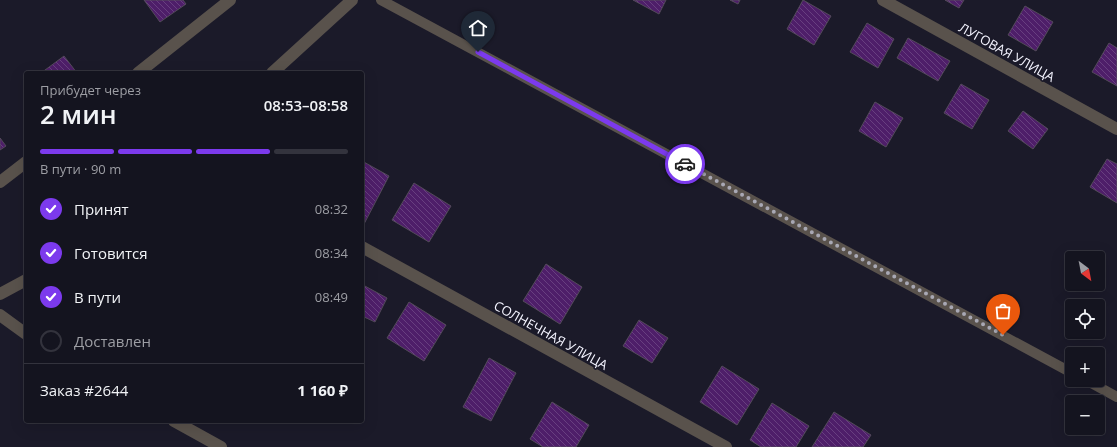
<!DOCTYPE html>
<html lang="ru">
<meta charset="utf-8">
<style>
body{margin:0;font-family:"Open Sans",sans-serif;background:#1d1d28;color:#f1f3f6;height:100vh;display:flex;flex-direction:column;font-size:15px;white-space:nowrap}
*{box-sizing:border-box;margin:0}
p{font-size:13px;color:#9d9ea4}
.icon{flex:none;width:22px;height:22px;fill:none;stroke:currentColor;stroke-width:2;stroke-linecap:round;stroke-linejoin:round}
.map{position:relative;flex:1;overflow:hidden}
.details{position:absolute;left:24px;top:71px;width:340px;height:352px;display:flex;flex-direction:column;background:#14141f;border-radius:4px;box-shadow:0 4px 16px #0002,0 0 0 1px #33333d}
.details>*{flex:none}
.needle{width:26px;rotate:148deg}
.fabs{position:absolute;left:1065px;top:251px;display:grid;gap:8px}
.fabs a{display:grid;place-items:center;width:40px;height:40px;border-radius:4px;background:#14141f;box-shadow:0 4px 16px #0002,0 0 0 1px #33333d;font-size:20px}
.pin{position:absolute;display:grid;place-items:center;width:34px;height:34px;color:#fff;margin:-41px -17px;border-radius:50% 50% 50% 0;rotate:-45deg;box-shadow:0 0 4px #0007}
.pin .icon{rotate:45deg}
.courier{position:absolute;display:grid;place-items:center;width:40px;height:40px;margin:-20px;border:3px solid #7c3aed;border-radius:50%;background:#fff;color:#222;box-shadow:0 1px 5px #0007}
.headline em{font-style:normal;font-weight:600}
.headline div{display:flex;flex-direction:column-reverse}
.headline{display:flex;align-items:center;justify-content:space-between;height:68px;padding:0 16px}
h1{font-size:26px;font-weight:600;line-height:30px}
.bar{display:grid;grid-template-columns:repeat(4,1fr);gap:6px 4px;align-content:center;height:48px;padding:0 16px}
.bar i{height:5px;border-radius:3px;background:#33333d}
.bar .active{background:#7c3aed}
.bar p{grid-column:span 4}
.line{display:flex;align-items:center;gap:10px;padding:0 16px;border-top:1px solid #33333d}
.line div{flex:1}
ol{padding:0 16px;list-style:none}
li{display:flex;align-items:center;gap:12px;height:44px}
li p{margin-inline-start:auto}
li .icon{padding:4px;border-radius:50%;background:#7c3aed;color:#fff;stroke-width:4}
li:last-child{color:#9d9ea4}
li i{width:22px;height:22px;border:2px solid #33333d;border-radius:50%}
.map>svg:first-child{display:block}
.building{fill:url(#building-back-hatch);stroke:#534a5a}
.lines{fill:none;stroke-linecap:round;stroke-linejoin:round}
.lane{stroke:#59524c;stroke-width:10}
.street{stroke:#59524c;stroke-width:12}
.done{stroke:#a8a8b4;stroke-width:4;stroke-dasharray:0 7.2}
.route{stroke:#7c3aed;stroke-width:5}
.labels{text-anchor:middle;stroke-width:3;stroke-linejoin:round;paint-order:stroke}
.street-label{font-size:13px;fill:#f4f4ff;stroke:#1b1a29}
</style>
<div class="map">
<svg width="1117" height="447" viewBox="0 0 1117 447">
<defs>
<pattern id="building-back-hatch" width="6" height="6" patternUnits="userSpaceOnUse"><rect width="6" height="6" fill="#4e1e69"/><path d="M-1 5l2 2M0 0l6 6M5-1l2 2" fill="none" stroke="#683f80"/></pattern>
</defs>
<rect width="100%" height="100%" fill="#1b1a29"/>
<g class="building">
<path d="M144,0H183L186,4L160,22Z"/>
<path d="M633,0H666L659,14Z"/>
<path d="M730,0H740L738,4Z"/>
<path d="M803,0L831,16L814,45L787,29Z"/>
<path d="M945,0H964L959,8Z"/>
<path d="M1025,6L1053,22L1036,51L1008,35Z"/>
<path d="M867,23L894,39L878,68L850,52Z"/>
<path d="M908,38L950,61L938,81L897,58Z"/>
<path d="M1109,43L1117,48V86L1092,72Z"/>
<path d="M64,56L77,73H41Z"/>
<path d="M961,84L989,100L972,129L944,113Z"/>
<path d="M875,102L903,118L886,147L859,131Z"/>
<path d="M1023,111L1048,129L1033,149L1008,131Z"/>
<path d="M0,138L6,146L0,150Z"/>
<path d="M1107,159L1117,164V203L1090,187Z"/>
<path d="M362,161L389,176L364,224H362Z"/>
<path d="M414,183L451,206L429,242L392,220Z"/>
<path d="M546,264L582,287L560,324L523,301Z"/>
<path d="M363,285L387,298L375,322L362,316Z"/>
<path d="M409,302L446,325L424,361L387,338Z"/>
<path d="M639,320L668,338L652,363L623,346Z"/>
<path d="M489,358L516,373L491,421L463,407Z"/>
<path d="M722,366L759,389L737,425L700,402Z"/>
<path d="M552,402L589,425L576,447H543L530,439Z"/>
<path d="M772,403L809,426L796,447H761L750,440Z"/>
<path d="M834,412L871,435L863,447H812Z"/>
</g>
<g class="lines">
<g class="lane">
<path d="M381,0L1072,373"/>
<path d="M1086,380L1117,397"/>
</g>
<g class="street">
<path d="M883,0L1117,129"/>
<path d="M138,73L230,0"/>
<path d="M272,73L352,0"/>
<path d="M0,182L26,162"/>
<path d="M362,247L726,447"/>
<path d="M0,294L26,280"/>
<path d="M0,315L26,334"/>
<path d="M174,421L221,447"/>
</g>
</g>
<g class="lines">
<path class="done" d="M685,164L1003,335"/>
<path class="route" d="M478,52L685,164"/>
</g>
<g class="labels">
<g class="street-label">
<text transform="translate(1007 52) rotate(29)" y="5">ЛУГОВАЯ УЛИЦА</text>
<text transform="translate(551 335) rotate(29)" y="5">СОЛНЕЧНАЯ УЛИЦА</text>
</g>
</g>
</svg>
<div class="fabs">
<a><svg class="needle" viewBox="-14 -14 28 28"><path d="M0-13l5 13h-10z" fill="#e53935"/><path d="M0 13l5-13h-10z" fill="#9d9ea4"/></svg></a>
<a><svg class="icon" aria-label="locate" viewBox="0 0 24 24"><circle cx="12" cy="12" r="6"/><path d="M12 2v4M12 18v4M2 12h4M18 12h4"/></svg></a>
<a>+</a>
<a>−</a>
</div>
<div class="pin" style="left:1003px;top:335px;background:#ea580c"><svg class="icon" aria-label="bag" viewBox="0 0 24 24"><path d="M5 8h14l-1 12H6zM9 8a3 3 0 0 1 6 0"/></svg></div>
<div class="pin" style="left:478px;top:52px;background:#1f2937"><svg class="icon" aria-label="home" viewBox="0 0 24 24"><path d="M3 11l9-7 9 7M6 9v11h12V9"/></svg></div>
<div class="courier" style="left:685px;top:164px"><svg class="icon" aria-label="car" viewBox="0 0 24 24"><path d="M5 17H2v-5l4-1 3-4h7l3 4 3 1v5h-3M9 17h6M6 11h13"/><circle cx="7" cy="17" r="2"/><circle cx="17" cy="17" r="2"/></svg></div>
<section class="details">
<div class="headline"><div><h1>2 мин</h1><p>Прибудет через</p></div><em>08:53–08:58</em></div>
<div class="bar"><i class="active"></i><i class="active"></i><i class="active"></i><i></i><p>В пути · 90 m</p></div>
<ol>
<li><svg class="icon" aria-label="check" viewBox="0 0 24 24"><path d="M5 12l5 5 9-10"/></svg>Принят<p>08:32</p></li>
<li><svg class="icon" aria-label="check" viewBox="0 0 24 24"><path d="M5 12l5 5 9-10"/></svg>Готовится<p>08:34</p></li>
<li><svg class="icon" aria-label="check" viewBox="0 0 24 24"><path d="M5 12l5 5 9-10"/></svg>В пути<p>08:49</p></li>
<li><i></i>Доставлен</li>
</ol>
<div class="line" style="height:52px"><div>Заказ #2644</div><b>1 160 ₽</b></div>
</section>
</div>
